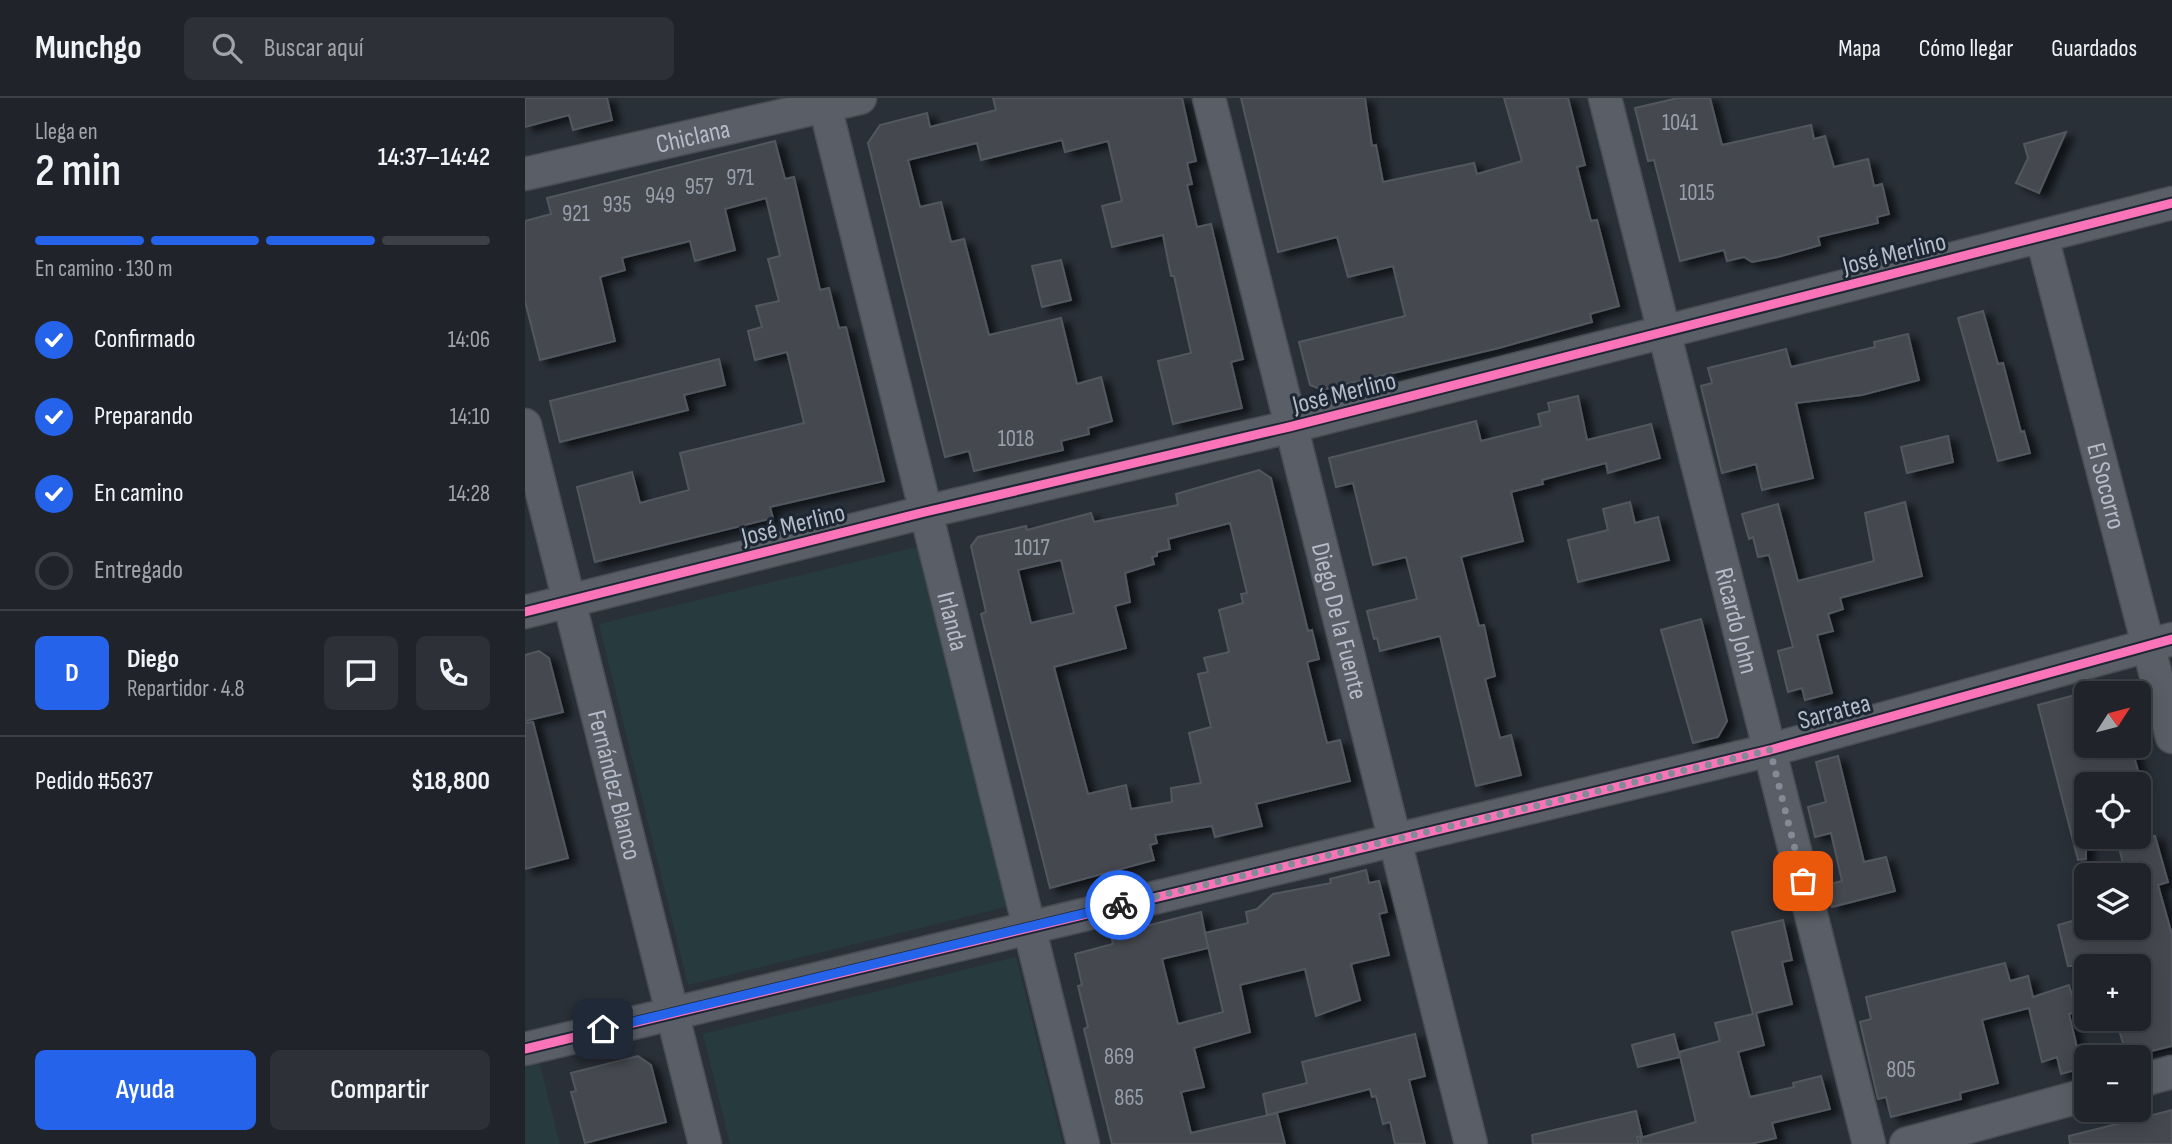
<!DOCTYPE html>
<html lang="es">
<meta charset="utf-8">
<style>
body{margin:0;font-family:"Sofia Sans Condensed",sans-serif;background:#2d3036;color:#f1f3f6;height:100vh;display:flex;flex-direction:column;font-size:26px;white-space:nowrap}
*{box-sizing:border-box;margin:0}
p{font-size:23px;color:#a2a4a8}
.icon{flex:none;width:38px;height:38px;fill:none;stroke:currentColor;stroke-width:2;stroke-linecap:round;stroke-linejoin:round}
.map{position:relative;flex:1;overflow:hidden}
.drawer{display:flex;flex-direction:column;background:#20242a;width:525px}
.drawer>*{flex:none}
.needle{width:46px;rotate:54deg}
.buttons{position:absolute;left:1549px;top:583px;display:grid;gap:14px}
.buttons a{display:grid;place-items:center;width:77px;height:77px;border-radius:10px;background:#20242a;box-shadow:0 4px 18px #0003,0 0 0 2px #3d4147;font-size:35px}
.pin{position:absolute;display:grid;place-items:center;width:60px;height:60px;color:#fff;margin:-30px;border-radius:14px;box-shadow:0 4px 10px #0006}
.courier{position:absolute;display:grid;place-items:center;width:70px;height:70px;margin:-35px;border:5px solid #2563eb;border-radius:50%;background:#fff;color:#222;box-shadow:0 2px 9px #0007}
.summary em{font-style:normal;font-weight:600}
.summary div{display:flex;flex-direction:column-reverse}
.summary{display:flex;align-items:center;justify-content:space-between;height:119px;padding:0 35px}
h1{font-size:46px;font-weight:600;line-height:52px}
.bar{display:grid;grid-template-columns:repeat(4,1fr);gap:10px 7px;align-content:center;height:84px;padding:0 35px}
.bar i{height:9px;border-radius:5px;background:#3d4147}
.bar .current{background:#2563eb}
.bar p{grid-column:span 4}
.line{display:flex;align-items:center;gap:18px;padding:0 35px;border-top:2px solid #3d4147}
.line div{flex:1}
.round{display:grid;place-items:center;flex:none;width:74px;height:74px;border-radius:10px;background:#2d3036}
ol{padding:0 35px;list-style:none}
li{display:flex;align-items:center;gap:21px;height:77px}
li p{margin-inline-start:auto}
li .icon{padding:7px;border-radius:50%;background:#2563eb;color:#fff;stroke-width:4}
li:last-child{color:#a2a4a8}
li i{width:38px;height:38px;border:4px solid #3d4147;border-radius:50%}
.primary-button{display:flex;gap:14px;margin-top:auto;padding:14px 35px}
.primary-button a{flex:1;height:80px;border-radius:10px;background:#2563eb;color:#fff;font-size:28px;font-weight:600;line-height:80px;text-align:center}
.primary-button a+a{background:#2d3036;color:#f1f3f6}
header{display:flex;align-items:center;gap:42px;box-sizing:border-box;height:98px;padding:0 35px;background:#20242a;border-bottom:2px solid #3d4147}
header strong{font-size:33px}
nav{display:flex;gap:38px;margin-inline-start:auto;font-size:24px}
.search{width:490px;height:63px;background:#2d3036;display:flex;align-items:center;gap:18px;box-sizing:border-box;padding:0 24px;border-radius:10px;color:#a2a4a8;font-size:26px}
main{display:flex;flex:1;min-height:0}
.map>svg:first-child{display:block}
.green{fill:#273a3e}
.building{fill:#444950;stroke:#52575f;stroke-width:2;fill-rule:evenodd;filter:url(#shadow)}
.lines{fill:none;stroke-linecap:round;stroke-linejoin:round}
.minor-casing{stroke:#484c53;stroke-width:35}
.minor{stroke:#5a5e66;stroke-width:32}
.cycleway-casing{stroke:#1d2633;stroke-width:13}
.cycleway{stroke:#fb73b8;stroke-width:9}
.done{stroke:#848b96;stroke-width:7;stroke-dasharray:0 12.6}
.route{stroke:#2563eb;stroke-width:9}
.labels{text-anchor:middle;stroke-width:6;stroke-linejoin:round;paint-order:stroke}
.number-label{font-size:23px;fill:#989fab}
.street-label{font-size:26px;fill:#b4bcc9;stroke:#1d2633}
</style>
<header>
<strong>Munchgo</strong>
<div class="search"><svg class="icon" aria-label="search" viewBox="0 0 24 24"><circle cx="10" cy="10" r="6"/><path d="M15 15l6 6"/></svg>Buscar aquí</div>
<nav><a>Mapa</a><a>Cómo llegar</a><a>Guardados</a></nav>
</header>
<main>
<section class="drawer">
<div class="summary"><div><h1>2 min</h1><p>Llega en</p></div><em>14:37–14:42</em></div>
<div class="bar"><i class="current"></i><i class="current"></i><i class="current"></i><i></i><p>En camino · 130 m</p></div>
<ol>
<li><svg class="icon" aria-label="check" viewBox="0 0 24 24"><path d="M5 12l5 5 9-10"/></svg>Confirmado<p>14:06</p></li>
<li><svg class="icon" aria-label="check" viewBox="0 0 24 24"><path d="M5 12l5 5 9-10"/></svg>Preparando<p>14:10</p></li>
<li><svg class="icon" aria-label="check" viewBox="0 0 24 24"><path d="M5 12l5 5 9-10"/></svg>En camino<p>14:28</p></li>
<li><i></i>Entregado</li>
</ol>
<div class="line" style="height:126px"><b class="round" style="background:#2563eb;color:#fff">D</b><div><b>Diego</b><p>Repartidor · 4.8</p></div><a class="round"><svg class="icon" aria-label="chat" viewBox="0 0 24 24"><path d="M4 5h16v11H9l-5 4z"/></svg></a><a class="round"><svg class="icon" aria-label="phone" viewBox="0 0 24 24"><path d="M5 4h4l2 5-3 2q2 4 5 5l2-3 5 2v4C11 20 4 13 5 4z"/></svg></a></div>
<div class="line" style="height:91px"><div>Pedido #5637</div><b>$18,800</b></div>
<div class="primary-button"><a>Ayuda</a><a>Compartir</a></div>
</section>
<div class="map">
<svg width="1647" height="1046" viewBox="0 0 1647 1046">
<defs>
<filter id="shadow"><feDropShadow dx="8" dy="4.5" stdDeviation="3.5" flood-color="#0009"/></filter>
</defs>
<rect width="100%" height="100%" fill="#2a3038"/>
<g class="green">
<path d="M392,449L481,809L163,887L74,526Z"/>
<path d="M491,859L538,1046H205L178,936Z"/>
<path d="M13,959L35,1046H0V962Z"/>
</g>
<g class="building">
<path d="M0,0H82L87,22L48,32L44,17L0,29Z"/>
<path d="M468,0H657L671,63L662,65L667,86L662,87L672,129L686,126L718,261L706,264L717,310L648,326L633,263L666,255L649,178H646L638,137L587,149L577,108L597,103L583,43L540,54L537,42L456,62L452,45L383,62L395,109L416,104L426,144L439,141L464,237L536,220L552,286L576,279L587,323L563,330L564,336L536,343L538,352L449,373L444,353L420,359L343,45L355,27L402,15L405,29L471,12Z"/>
<path d="M716,0H840L847,48L851,47L858,84L949,65L952,76L997,63L979,0H1043L1060,67L1052,69L1066,123L1072,122L1094,208L1065,216L1067,224L974,250L797,292L785,287L774,244L880,218L868,168L823,179L812,139L753,154Z"/>
<path d="M1153,0H1185L1197,47L1286,27L1289,41L1300,38L1309,69L1343,61L1349,88L1357,86L1364,116L1352,119L1353,125L1293,139L1295,147L1253,159L1227,164L1219,159L1202,163L1199,152L1155,163L1129,62L1123,63L1110,10Z"/>
<path d="M1541,34L1514,95L1491,85L1503,60L1499,46Z"/>
<path d="M250,43L260,81L269,79L295,192L304,190L314,230L321,229L359,383L245,409L248,420L70,464L52,389L107,374L115,405L164,392L155,355L279,325L262,254L230,262L223,233L237,229L231,208L254,203L243,161L255,158L241,100L200,111L210,152L170,163L165,143L97,160L100,172L75,179L90,243L15,262L0,203V123L26,116L22,100Z"/>
<path d="M536,162L546,202L517,209L507,168Z"/>
<path d="M1458,213L1473,266L1478,265L1496,334L1499,333L1505,355L1473,363L1433,220Z"/>
<path d="M1383,236L1394,282L1337,297L1271,305L1288,380L1237,392L1231,366L1197,375L1176,288L1187,285L1183,270L1261,251L1266,269L1350,249L1349,244Z"/>
<path d="M194,261L200,287L159,297L163,312L35,344L25,303Z"/>
<path d="M1053,298L1062,342L1126,326L1135,360L1083,375L1081,365L1017,382L1018,386L986,394L998,443L936,459L954,528L959,527L970,578L960,581L975,640L986,637L996,677L951,688L915,538L855,553L852,540L849,541L842,513L892,501L881,459L848,467L828,385L811,389L804,360L951,323L956,343L1016,328L1013,316L1025,313L1023,305Z"/>
<path d="M1423,338L1428,364L1382,375L1376,349Z"/>
<path d="M734,372L746,380L783,533L787,532L794,561L782,564L802,645L815,642L825,683L731,706L737,728L690,739L687,728L630,737L632,745L625,747L629,762L525,790L456,516L461,514L446,448L453,439L501,428L502,432L566,415L569,424L653,407L651,396ZM705,425L722,495L716,496L718,505L694,512L704,554L679,560L683,574L673,576L686,629L664,635L676,685L646,690L647,704L606,711L601,687L563,696L529,569L601,550L590,508L605,504L600,475L629,466L627,459L632,458V454L645,451L643,441ZM536,462L549,515L506,525L493,472Z"/>
<path d="M1105,404L1110,425L1133,419L1144,462L1053,484L1043,442L1083,432L1078,411Z"/>
<path d="M1380,404L1397,478L1315,500L1318,511L1303,516L1308,533L1292,537L1307,595L1280,602L1277,590L1263,594L1253,553L1268,549L1244,457L1233,459L1228,439L1224,441L1217,416L1253,406L1273,483L1349,463L1340,415Z"/>
<path d="M1176,521L1202,623L1193,639L1168,645L1136,532Z"/>
<path d="M14,553L24,560L38,614L0,623V557Z"/>
<path d="M1561,594V648H1606L1617,686H1561V761L1553,762L1513,607Z"/>
<path d="M8,624L43,760L0,771V625Z"/>
<path d="M1313,658L1339,764L1361,759L1370,793L1307,809L1302,787L1317,783L1306,735L1290,739L1283,709L1301,704L1291,664Z"/>
<path d="M1591,738H1630L1643,784L1633,787L1647,837V948L1602,959L1592,925L1614,920V868H1543L1533,827L1561,819V830H1614V777H1601Z"/>
<path d="M841,772L844,785L854,783L862,814L854,816L864,857L826,866L835,902L791,918L780,871L715,887L725,934L669,950L679,989L656,994L666,1035L752,1015L760,1046H587L559,931L563,929L553,888L557,887L550,856L588,846L586,837L676,814L683,850L637,861L653,926L698,914L680,835L723,825L721,814L732,811L748,796L806,785L805,781Z"/>
<path d="M1258,822L1267,862L1257,864L1267,906L1231,915L1239,947L1213,954L1225,999L1269,989L1268,985L1296,978L1305,1011L1247,1025L1251,1040L1226,1046H1116L1115,1040L1171,1024L1154,954L1195,943L1190,925L1228,916L1207,834Z"/>
<path d="M1480,865L1485,883L1503,878L1508,899L1544,887L1552,914L1544,916L1557,970L1536,976L1532,959L1517,964L1504,910L1457,922L1473,985L1435,995L1436,1001L1366,1019L1361,999L1353,1001L1335,924L1346,921L1341,899Z"/>
<path d="M890,936L900,978L884,982L900,1046H870L865,1024L858,1026L851,998L847,999L845,991L742,1017L738,996L782,985L777,964Z"/>
<path d="M1149,936L1155,959L1113,969L1107,947Z"/>
<path d="M113,958L126,967L141,1024L60,1045L46,994L51,993L46,975Z"/>
<path d="M1647,1012V1046H1545L1544,1038Z"/>
<path d="M1111,1013L1117,1038L1112,1039L1114,1046H1008L1007,1037Z"/>
</g>
<g class="lines">
<g class="minor-casing">
<g id="minor">
<path id="s1" d="M298,0L558,1046"/>
<path id="s2" d="M684,0C769,349 861,697 946,1046"/>
<path id="s3" d="M1080,0L1344,1046"/>
<path id="s4" d="M0,76L335,0"/>
<path id="s5" d="M1517,139L1647,639"/>
<path id="s6" d="M0,327L180,1046"/>
<path d="M0,514L400,414L764,329L1647,105"/>
<path d="M0,951L1245,652L1647,541"/>
<path d="M1614,983L1647,974"/>
<path d="M1381,1046L1561,997"/>
</g>
</g>
<use href="#minor" class="minor"/>
<g class="cycleway-casing">
<g id="cycleway">
<path d="M0,514L400,414L764,329L1647,105"/>
<path d="M0,951L1245,652L1647,541"/>
</g>
</g>
<use href="#cycleway" class="cycleway"/>
</g>
<g class="lines">
<path class="done" d="M595,807L1245,652L1278,783"/>
<path class="route" d="M78,931L595,807"/>
</g>
<g class="labels">
<g class="number-label">
<text x="1155" y="32">1041</text>
<text x="215" y="87">971</text>
<text x="174" y="96">957</text>
<text x="1172" y="102">1015</text>
<text x="135" y="105">949</text>
<text x="92" y="114">935</text>
<text x="51" y="123">921</text>
<text x="491" y="348">1018</text>
<text x="507" y="457">1017</text>
<text x="594" y="966">869</text>
<text x="1376" y="979">805</text>
<text x="604" y="1007">865</text>
</g>
<g class="street-label">
<text dy="9" stroke="none"><textPath href="#s4" startOffset="172">Chiclana</textPath></text>
<text transform="translate(1369 155) rotate(-14)" y="9">José Merlino</text>
<text transform="translate(819 294) rotate(-14)" y="9">José Merlino</text>
<text dy="9" stroke="none"><textPath href="#s5" startOffset="257">El Socorro</textPath></text>
<text transform="translate(268 426) rotate(-14)" y="9">José Merlino</text>
<text dy="9" stroke="none"><textPath href="#s1" startOffset="539">Irlanda</textPath></text>
<text dy="9" stroke="none"><textPath href="#s2" startOffset="539">Diego De la Fuente</textPath></text>
<text dy="9" stroke="none"><textPath href="#s3" startOffset="539">Ricardo John</textPath></text>
<text transform="translate(1309 613) rotate(-15)" y="9">Sarratea</text>
<text dy="9" stroke="none"><textPath href="#s6" startOffset="371">Fernández Blanco</textPath></text>
</g>
</g>
</svg>
<div class="buttons">
<a><svg class="needle" viewBox="-14 -14 28 28"><path d="M0-13l5 13h-10z" fill="#e53935"/><path d="M0 13l5-13h-10z" fill="#a2a4a8"/></svg></a>
<a><svg class="icon" aria-label="locate" viewBox="0 0 24 24"><circle cx="12" cy="12" r="6"/><path d="M12 2v4M12 18v4M2 12h4M18 12h4"/></svg></a>
<a><svg class="icon" aria-label="layers" viewBox="0 0 24 24"><path d="M12 4l9 5-9 5-9-5zM3 14l9 5 9-5"/></svg></a>
<a>+</a>
<a>−</a>
</div>
<div class="pin" style="left:1278px;top:783px;background:#ea580c"><svg class="icon" aria-label="bag" viewBox="0 0 24 24"><path d="M5 8h14l-1 12H6zM9 8a3 3 0 0 1 6 0"/></svg></div>
<div class="pin" style="left:78px;top:931px;background:#1f2937"><svg class="icon" aria-label="home" viewBox="0 0 24 24"><path d="M3 11l9-7 9 7M6 9v11h12V9"/></svg></div>
<div class="courier" style="left:595px;top:807px"><svg class="icon" aria-label="bike" viewBox="0 0 24 24"><circle cx="6" cy="16" r="4"/><circle cx="18" cy="16" r="4"/><path d="M6 16l4-8h5l3 8M10 8l3 8H6M13 5h3"/></svg></div>
</div>
</main>
